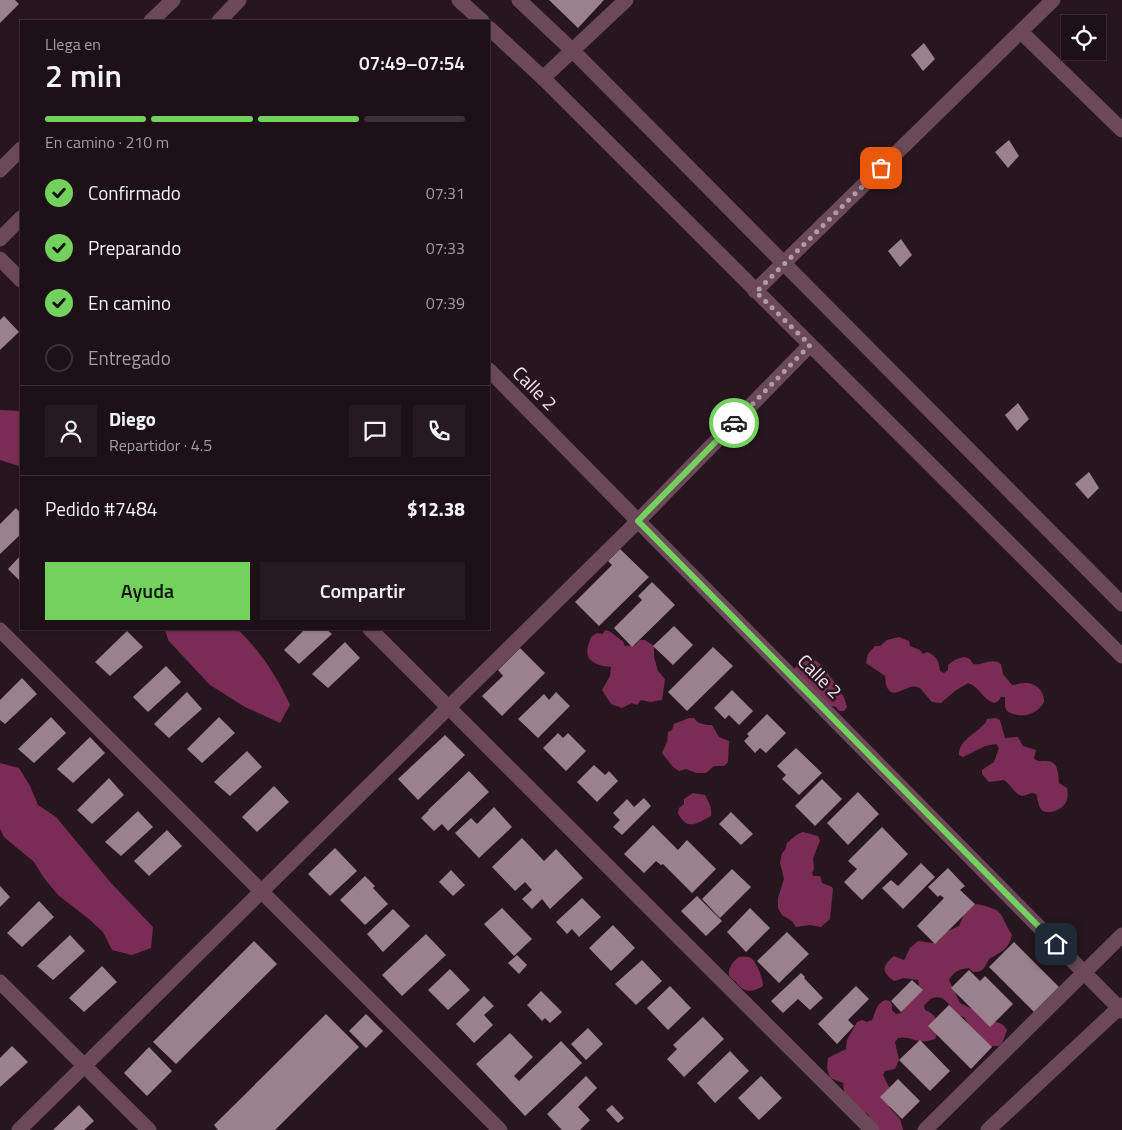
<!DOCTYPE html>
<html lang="es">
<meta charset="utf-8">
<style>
body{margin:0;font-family:"Titillium Web",sans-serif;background:#261920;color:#f1f3f6;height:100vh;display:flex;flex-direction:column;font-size:19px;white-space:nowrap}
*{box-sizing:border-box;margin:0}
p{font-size:16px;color:#a19da1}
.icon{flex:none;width:28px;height:28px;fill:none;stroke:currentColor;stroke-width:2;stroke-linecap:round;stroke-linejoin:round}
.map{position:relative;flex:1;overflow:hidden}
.panel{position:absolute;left:20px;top:20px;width:470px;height:610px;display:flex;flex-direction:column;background:#1e1017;border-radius:0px;box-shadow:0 1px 4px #0004,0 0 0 1px #3c3036}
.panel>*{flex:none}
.buttons{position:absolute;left:1061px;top:15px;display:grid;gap:10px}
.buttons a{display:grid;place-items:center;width:45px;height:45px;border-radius:0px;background:#1e1017;box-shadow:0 1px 4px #0004,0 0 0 1px #3c3036;font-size:25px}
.pin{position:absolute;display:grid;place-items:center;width:42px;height:42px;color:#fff;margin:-21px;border-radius:10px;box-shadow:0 2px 8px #0006}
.courier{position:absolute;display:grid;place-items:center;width:50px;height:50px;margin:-25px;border:4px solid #73d25d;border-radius:50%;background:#fff;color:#222;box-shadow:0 1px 6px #0007}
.headline em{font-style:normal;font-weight:600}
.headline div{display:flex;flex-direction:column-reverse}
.headline{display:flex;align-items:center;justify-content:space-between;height:85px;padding:0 25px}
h1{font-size:32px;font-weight:600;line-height:38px}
.bar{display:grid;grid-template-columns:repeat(4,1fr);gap:8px 5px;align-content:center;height:60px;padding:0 25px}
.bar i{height:6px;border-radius:4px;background:#3c3036}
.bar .current{background:#73d25d}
.bar p{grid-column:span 4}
.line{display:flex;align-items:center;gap:12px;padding:0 25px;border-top:1px solid #3c3036}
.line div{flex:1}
.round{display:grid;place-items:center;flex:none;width:52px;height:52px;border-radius:0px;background:#261920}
ol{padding:0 25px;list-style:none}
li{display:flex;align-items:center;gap:15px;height:55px}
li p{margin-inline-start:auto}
li .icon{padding:5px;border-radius:50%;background:#73d25d;color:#111;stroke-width:4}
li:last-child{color:#a19da1}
li i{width:28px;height:28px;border:2px solid #3c3036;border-radius:50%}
.cta{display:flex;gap:10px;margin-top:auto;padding:10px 25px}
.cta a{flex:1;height:58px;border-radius:0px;background:#73d25d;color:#111;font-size:20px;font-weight:600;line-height:58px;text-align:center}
.cta a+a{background:#261920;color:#f1f3f6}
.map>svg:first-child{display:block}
.forest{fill:#7b2c56}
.building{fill:#99828c}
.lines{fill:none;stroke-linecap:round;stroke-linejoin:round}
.minor{stroke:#6c4959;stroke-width:15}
.done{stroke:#ad9ea6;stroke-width:5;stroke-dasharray:0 9}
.route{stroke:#73d25d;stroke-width:6}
.labels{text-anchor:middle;stroke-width:5;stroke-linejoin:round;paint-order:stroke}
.street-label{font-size:19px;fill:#f5e8ee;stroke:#28161f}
</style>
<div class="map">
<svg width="1122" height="1130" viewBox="0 0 1122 1130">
<rect width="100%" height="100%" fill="#28161f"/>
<g class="forest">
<path d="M0,410L21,411V470L19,466L0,460Z"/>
<path d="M165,629H237C260,650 277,677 290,705L280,723L245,707L210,685L168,640Z"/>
<path d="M606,630C613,632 616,638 623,641L625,646L635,645L640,640H645L654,646V657L658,671L665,679L662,700L651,702L641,700L637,705L632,703L622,708L611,704L602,690L610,676L611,667C590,665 581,657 592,636L597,633L602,634Z"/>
<path d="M899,637L909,641L910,646L920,650L923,654L927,652C937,656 939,661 940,671L944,673L948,670V665C956,658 968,652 973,664C984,666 991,657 1001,664L1003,674L1012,685C1016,685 1019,683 1024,683C1035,682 1045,691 1044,702C1036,716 1020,719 1007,711L1005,707V697H1001L998,701L994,703C982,699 980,687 968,683L955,691L941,703L932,702L920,688C919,687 913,686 911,687C904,688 894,698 888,689C885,685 886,680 885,676L866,663L868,654L875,646H880L887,640Z"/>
<path d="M815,660L827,670C828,679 840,683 841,693L844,697L847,707L844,711H839L836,707L827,705L791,672L798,665L802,664L806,661Z"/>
<path d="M689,718H694C698,724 704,725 712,725L719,737L729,741L728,762L724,766H714L706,773H696L686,769L679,771L673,767L662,753L667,742L668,732L672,730L674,724Z"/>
<path d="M996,718L1000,720L1005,738L1018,737L1023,746L1036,750L1034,759C1039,762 1041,761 1046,761C1059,761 1058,774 1059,783L1067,788C1068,793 1068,800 1065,804C1061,810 1046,816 1041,809C1038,805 1038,799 1036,794L1032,793L1022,796C1012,792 1012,785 1004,780L989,782L982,774V770L994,762L999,748L996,744L985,746L963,757L959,755C959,740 974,735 982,726C985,724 986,722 987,719Z"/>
<path d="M0,763L19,768L30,786L38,805L56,817L111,883L153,927L151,948L132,955L112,950L103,932L89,919L58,895L44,878L34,862L4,837L0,829Z"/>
<path d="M693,793L705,795C709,803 712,807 711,816C698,823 687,832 678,813L679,808L684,804V799Z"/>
<path d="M803,832L818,836L820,841L813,858L814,869L812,873L813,876H820L822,883L832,887L833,889L830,919L821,927L810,925L796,927L792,921L782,915L778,908V898L784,879L780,863L782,853L785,850L787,843C792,839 796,834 803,832Z"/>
<path d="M977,904C1007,911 998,913 1012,935C1009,949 1001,952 989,959C985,966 984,973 973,972L969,968C960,969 954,971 949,980L960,1003L974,1010L985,1021C994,1021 1002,1021 1007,1030L1002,1044L998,1046H987L969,1026L964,1017C951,1016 949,993 933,998C929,999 927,1003 924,1006L925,1010C939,1015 940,1027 935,1039C916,1046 913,1035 898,1038L895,1042L899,1060L895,1069L885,1071L883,1075L892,1093L889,1107L900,1119L903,1130H870L869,1115L845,1098L843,1083L830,1078L827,1068L828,1058L846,1049L847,1040L857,1022L862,1020L867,1022L872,1020C876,1012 875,1005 885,1000L890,1001L892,1005V1010L896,1014L901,1013C907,1001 922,996 918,980L904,978L894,981C881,972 882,966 894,956L904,960L910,948L918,941L934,943L939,941L944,933L959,926C963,917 966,906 977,904Z"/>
<path d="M739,957C744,957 749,956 752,959C756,962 764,980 763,986C752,993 744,993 736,982C735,981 731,978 730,977C726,970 734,960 739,957Z"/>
</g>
<g class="building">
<path d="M0,0H15L19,4L0,23Z"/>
<path d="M549,0H604L578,28Z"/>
<path d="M924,43L935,59L923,71L911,55Z"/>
<path d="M1009,140L1019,156L1008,168L995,152Z"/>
<path d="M901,239L912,255L900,267L888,251Z"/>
<path d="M4,316L19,332L0,350V320Z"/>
<path d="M1018,403L1029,419L1017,431L1005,415Z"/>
<path d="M1089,472L1099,488L1088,499L1075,484Z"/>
<path d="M16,508L21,514V534L0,554V524Z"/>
<path d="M620,549L649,577L599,626L575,602L612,565L608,561Z"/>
<path d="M21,555V582L8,569Z"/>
<path d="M652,582L675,605L632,647L614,628L642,600L638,596Z"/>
<path d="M674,626L693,645L673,665L653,646Z"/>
<path d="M305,629H326L332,634L299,664L284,650Z"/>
<path d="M127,631L143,647L110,676L95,662Z"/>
<path d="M345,642L360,658L328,688L312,674Z"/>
<path d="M713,647L733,666L687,711L668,692Z"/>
<path d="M520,648L545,673L502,716L482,696L503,676L498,670Z"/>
<path d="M166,666L181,682L148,712L133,697Z"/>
<path d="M22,678L37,694L5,724L0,720V700Z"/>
<path d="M732,690L753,711L739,725L729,715L725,719L714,708Z"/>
<path d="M187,692L202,709L169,738L154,724Z"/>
<path d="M556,692L570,706L538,738L518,719L544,694L549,700Z"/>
<path d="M767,714L786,733L766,753L760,748L755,753L744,741L749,736L747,734Z"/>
<path d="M51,717L66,733L34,763L18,749Z"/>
<path d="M219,717L235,733L202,763L187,749Z"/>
<path d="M558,733L563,738L568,733L586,751L566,771L543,748Z"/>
<path d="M445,735L465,755L418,800L398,779Z"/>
<path d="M90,737L105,753L73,783L57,769Z"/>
<path d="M796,748L822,773L799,795L782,779L786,775L777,766Z"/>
<path d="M247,751L262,767L230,796L214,782Z"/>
<path d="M594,765L605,775L609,771L618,781L597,802L577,782Z"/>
<path d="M469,771L489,792L448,831L442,824L434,831L421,818L429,810H428Z"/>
<path d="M109,778L124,795L92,824L77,810Z"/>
<path d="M822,779L842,799L815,826L795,806Z"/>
<path d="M274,786L289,802L257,832L242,817Z"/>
<path d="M858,792L879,814L848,845L827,823Z"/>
<path d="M644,798L651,806L622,835L613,827L620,820L613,813L627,799L634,807Z"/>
<path d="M494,807L512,827L479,858L455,833L471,818L477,824Z"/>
<path d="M138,811L153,827L121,856L105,842Z"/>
<path d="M731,812L753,834L741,845L719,824Z"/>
<path d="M653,825L678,850L687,840L716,869L692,893L663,864L661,865L656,861L644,873L624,854Z"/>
<path d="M882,827L908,854L862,900L844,882L857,869L848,861Z"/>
<path d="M167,830L182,846L149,876L134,861Z"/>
<path d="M522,838L544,861L556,849L583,878L550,909L542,899L532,909L522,899L532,890L525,882L515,891L492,867Z"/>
<path d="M335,848L357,871L330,896L308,874Z"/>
<path d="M921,863L935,877L903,909L882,888L891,880L898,886Z"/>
<path d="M948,868L965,886L960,890L975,904L935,944L917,926L944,898L940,895L938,897L928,887Z"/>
<path d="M732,869L751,887L720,918L702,899Z"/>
<path d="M451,870L465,885L453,896L439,882Z"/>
<path d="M365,876L375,886L373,888L388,904L365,925L340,900Z"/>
<path d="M0,886L10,897L0,907Z"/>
<path d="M697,896L722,921L706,936L681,911Z"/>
<path d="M582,898L601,917L579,937L572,929L567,934L556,922Z"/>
<path d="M39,901L54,917L22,947L7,933Z"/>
<path d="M502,908L532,939L514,956L484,924Z"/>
<path d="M750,908L770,928L746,952L727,932Z"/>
<path d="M393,909L410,926L383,952L367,934Z"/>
<path d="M613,925L635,948L611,971L589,948Z"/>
<path d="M787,932L809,954L779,983L757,961Z"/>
<path d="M426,934L446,955L402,996L382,975Z"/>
<path d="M70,935L85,951L53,980L37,966Z"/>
<path d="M254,941L277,964L176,1064L153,1042Z"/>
<path d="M1014,942L1059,987L1034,1012L989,967Z"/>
<path d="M517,955L527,965L519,974L508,963Z"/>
<path d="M642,960L662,981L636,1005L615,984Z"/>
<path d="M102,966L117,982L84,1012L69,998Z"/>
<path d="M450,969L470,990L448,1010L428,990Z"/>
<path d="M969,970L980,981L985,976L1013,1004L990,1027L951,988Z"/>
<path d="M801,973L805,977L804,978L823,998L810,1010L798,999L783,1013L771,1001Z"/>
<path d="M912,980L923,990L901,1012L891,1001Z"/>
<path d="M670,986L691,1008L668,1030L647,1008Z"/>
<path d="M856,986L869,999L848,1020L854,1026L837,1044L818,1024Z"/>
<path d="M541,991L562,1012L550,1023L545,1018L542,1021L527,1005Z"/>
<path d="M484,996L494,1006L484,1015L493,1025L474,1043L456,1024Z"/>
<path d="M949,1005L992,1047L971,1069L928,1026Z"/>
<path d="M326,1014L359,1047L275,1130H218L214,1125Z"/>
<path d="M366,1014L383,1031L366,1048L349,1031Z"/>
<path d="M703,1017L724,1039L684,1077L667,1059L677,1049L673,1045Z"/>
<path d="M588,1028L603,1044L586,1060L571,1044Z"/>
<path d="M510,1033L533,1057L514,1076L519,1081L561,1041L582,1063L525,1116L476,1064Z"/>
<path d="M920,1040L950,1071L930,1091L899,1060Z"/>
<path d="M12,1046L28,1062L0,1087V1058Z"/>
<path d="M149,1047L172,1071L147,1096L124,1073Z"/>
<path d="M730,1051L749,1071L715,1103L697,1083Z"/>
<path d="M586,1076L597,1088L578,1107L590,1120L580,1130H562L547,1114Z"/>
<path d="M761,1076L782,1098L759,1120L738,1098Z"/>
<path d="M898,1079L920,1101L902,1119L880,1097Z"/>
<path d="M79,1105L94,1121L84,1130H53Z"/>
<path d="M612,1105L624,1118L618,1123L606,1110Z"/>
</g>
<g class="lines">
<g class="minor">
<path d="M459,0L482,21"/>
<path d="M519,0L573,51L1122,604"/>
<path d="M151,21L173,0"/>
<path d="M219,21L239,0"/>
<path d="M489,28L543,78L1122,656"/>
<path d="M1021,32L1122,130"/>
<path d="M543,78L626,0"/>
<path d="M0,170L21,149"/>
<path d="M0,239L21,218"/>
<path d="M0,259L21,280"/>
<path d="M755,291L1053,0"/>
<path d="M489,370L1122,1011"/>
<path d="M370,629L872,1130"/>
<path d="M0,630L500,1130"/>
<path d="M0,982L149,1130"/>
<path d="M19,1130L638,521L810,345"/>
<path d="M925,1130L1122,935"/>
<path d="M988,1130L1122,1005"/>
</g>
</g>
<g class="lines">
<path class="done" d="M734,423L810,345L756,292L881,168"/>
<path class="route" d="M734,423L638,521L1056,944"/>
</g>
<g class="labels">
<g class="street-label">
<text transform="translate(535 388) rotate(45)" y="7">Calle 2</text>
<text transform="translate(820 676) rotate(45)" y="7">Calle 2</text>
</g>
</g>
</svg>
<div class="buttons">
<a><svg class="icon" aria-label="locate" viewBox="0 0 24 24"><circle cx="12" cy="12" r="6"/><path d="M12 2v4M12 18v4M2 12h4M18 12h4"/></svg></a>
</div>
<div class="pin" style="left:881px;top:168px;background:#ea580c"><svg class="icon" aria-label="bag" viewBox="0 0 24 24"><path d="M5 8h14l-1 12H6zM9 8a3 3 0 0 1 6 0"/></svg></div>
<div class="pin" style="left:1056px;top:944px;background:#1f2937"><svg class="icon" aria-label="home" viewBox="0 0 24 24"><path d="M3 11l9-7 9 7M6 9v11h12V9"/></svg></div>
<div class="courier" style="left:734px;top:423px"><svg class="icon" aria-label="car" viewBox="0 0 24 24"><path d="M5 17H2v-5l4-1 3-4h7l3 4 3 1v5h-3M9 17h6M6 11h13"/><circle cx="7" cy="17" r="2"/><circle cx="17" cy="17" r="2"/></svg></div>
<section class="panel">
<div class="headline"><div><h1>2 min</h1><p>Llega en</p></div><em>07:49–07:54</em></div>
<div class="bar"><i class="current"></i><i class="current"></i><i class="current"></i><i></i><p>En camino · 210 m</p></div>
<ol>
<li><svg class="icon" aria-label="check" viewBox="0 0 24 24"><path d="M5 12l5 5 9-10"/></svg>Confirmado<p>07:31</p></li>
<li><svg class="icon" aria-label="check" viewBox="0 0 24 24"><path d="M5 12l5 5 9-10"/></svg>Preparando<p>07:33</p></li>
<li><svg class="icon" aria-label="check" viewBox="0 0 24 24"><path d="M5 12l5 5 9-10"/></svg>En camino<p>07:39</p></li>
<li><i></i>Entregado</li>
</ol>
<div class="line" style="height:90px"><a class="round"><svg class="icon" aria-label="person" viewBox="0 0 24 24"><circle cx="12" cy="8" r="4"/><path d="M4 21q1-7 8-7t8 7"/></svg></a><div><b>Diego</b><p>Repartidor · 4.5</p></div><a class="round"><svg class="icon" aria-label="chat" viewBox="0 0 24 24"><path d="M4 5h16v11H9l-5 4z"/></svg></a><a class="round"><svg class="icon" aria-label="phone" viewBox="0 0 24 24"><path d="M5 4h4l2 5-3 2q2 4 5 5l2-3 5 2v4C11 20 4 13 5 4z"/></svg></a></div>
<div class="line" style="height:65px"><div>Pedido #7484</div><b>$12.38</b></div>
<div class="cta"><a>Ayuda</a><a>Compartir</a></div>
</section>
</div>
